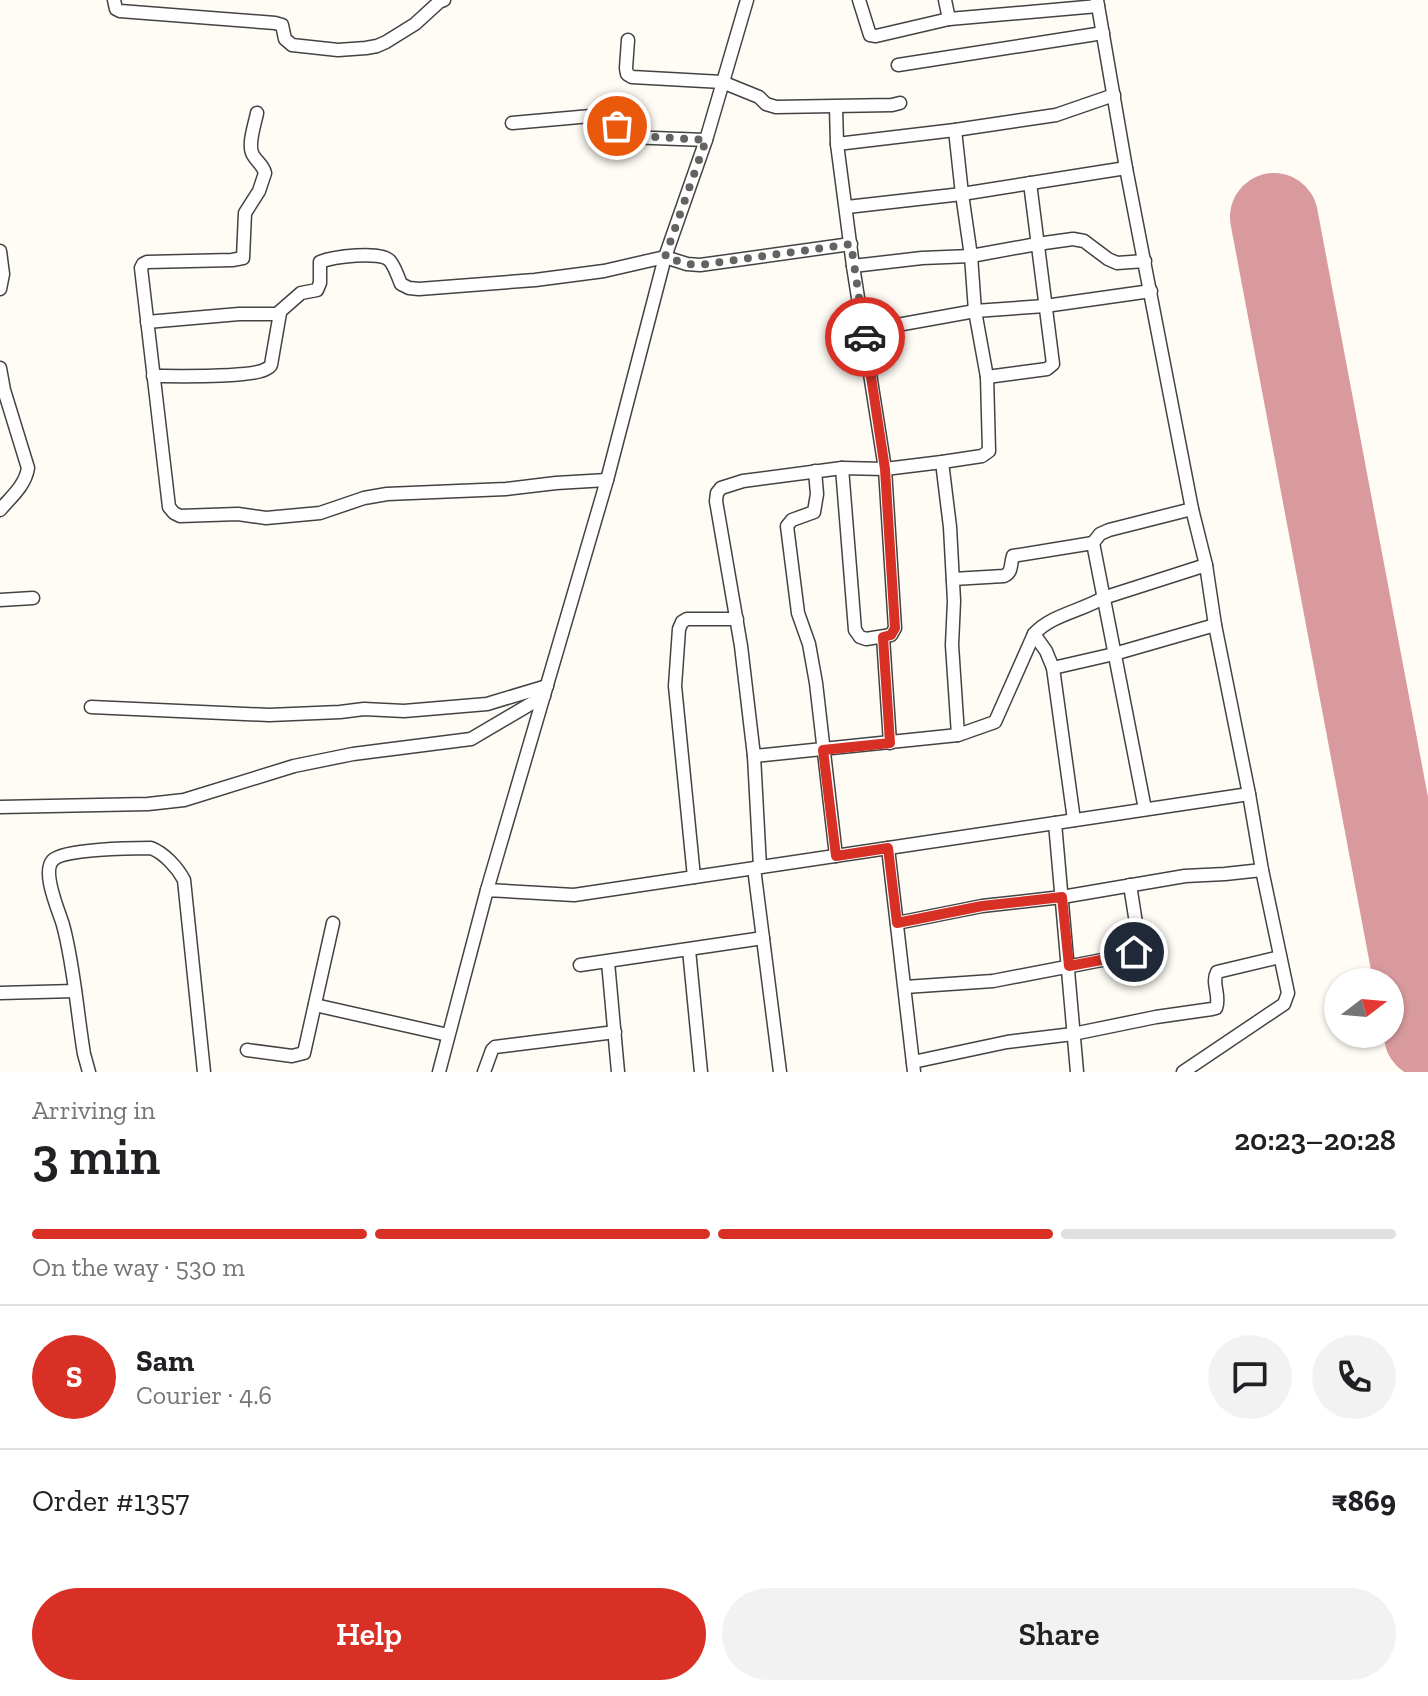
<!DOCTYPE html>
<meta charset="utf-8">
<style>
body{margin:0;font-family:"Zilla Slab",serif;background:#f2f2f2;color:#202124;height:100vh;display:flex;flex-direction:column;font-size:30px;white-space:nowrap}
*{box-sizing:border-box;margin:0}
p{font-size:26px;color:#757577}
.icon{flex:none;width:44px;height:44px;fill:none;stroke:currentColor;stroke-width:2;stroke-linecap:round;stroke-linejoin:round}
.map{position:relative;height:1072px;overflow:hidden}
.drawer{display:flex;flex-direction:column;background:#fff;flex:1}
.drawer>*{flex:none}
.needle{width:52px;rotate:74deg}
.tools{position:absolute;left:1324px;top:968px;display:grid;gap:16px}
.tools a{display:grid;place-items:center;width:80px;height:80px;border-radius:50%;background:#fff;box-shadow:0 2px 6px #0004;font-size:40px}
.pin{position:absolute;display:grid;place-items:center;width:68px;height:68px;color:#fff;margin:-34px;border:4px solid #fff;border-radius:50%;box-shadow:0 2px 8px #0007}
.courier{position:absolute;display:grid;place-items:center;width:80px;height:80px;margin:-40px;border:6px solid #d93025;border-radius:50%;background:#fff;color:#222;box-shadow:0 2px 10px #0007}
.summary em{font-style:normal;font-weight:600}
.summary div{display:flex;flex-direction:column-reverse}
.summary{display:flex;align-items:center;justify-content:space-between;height:136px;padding:0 32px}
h1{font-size:52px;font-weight:600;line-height:60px}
.bar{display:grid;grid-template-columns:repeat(4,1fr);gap:12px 8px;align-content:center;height:96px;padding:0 32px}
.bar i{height:10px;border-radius:6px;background:#e0e0e0}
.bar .current{background:#d93025}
.bar p{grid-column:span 4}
.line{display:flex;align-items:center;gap:20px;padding:0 32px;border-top:2px solid #e0e0e0}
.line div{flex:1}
.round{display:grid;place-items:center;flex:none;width:84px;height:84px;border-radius:42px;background:#f2f2f2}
.action{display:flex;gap:16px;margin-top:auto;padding:16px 32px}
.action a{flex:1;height:92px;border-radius:48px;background:#d93025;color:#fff;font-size:32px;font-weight:600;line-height:92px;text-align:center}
.action a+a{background:#f2f2f2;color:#202124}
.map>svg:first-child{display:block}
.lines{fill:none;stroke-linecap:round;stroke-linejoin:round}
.runway{stroke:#d89a9c;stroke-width:88}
.minor-casing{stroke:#434343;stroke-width:15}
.minor{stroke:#fff;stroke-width:12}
.done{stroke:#636360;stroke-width:8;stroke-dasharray:0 14.4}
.route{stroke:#d93025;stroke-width:10}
</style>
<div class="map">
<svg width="1428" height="1072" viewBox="0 0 1428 1072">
<rect width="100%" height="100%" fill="#fefcf5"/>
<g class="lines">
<path class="runway" d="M1274,217L1428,1035"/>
<g class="minor-casing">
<g id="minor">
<path d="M114,0L116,9L120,11L275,23L282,25L285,39L292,45L338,50L366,48L377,46L386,42L415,24L439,2L444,0"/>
<path d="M859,0L870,35L876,36L949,19L1098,6"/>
<path d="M945,0L949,19"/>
<path d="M1097,0L1126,168L1192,509L1206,565L1215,625L1249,794L1262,870L1288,993L1284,1004L1183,1072"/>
<path d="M628,40L626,68L627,74L632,77L722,82L759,97L766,104L776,107L892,105L900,103"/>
<path d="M898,65L1103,33"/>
<path d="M836,107L837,144L853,266L885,469L895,628L891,635L866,639L860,637L855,630L842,468"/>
<path d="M257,113C255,124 247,145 253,155C257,162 263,165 265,173L259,191L245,213L243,258L232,260L147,262L143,264L141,268L169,507L174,513L180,516L238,514L266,518L320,513L364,498L387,494L506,489L556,483L607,480"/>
<path d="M512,123L602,115L607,116L627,137L706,140"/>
<path d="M837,144L955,130L1056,115L1114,95"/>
<path d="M847,207L962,194L1126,168"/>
<path d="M0,251L3,274L0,289"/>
<path d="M853,266L922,258L971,256L1037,244L1073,239L1084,241L1108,259L1117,263L1145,261"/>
<path d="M147,322L239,314H277L301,293L317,290L320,283V262C332,257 381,250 390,261C395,267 398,277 401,284L409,288L419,289L535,280L604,271L665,257L687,264L700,265L851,244"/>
<path d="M864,331L975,311L1045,306L1151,291"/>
<path d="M0,368L4,390L28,468C25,486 11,497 0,510"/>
<path d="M153,376C174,376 252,378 266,369C272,366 271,365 272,359L280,313"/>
<path d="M987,377L1047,369L1053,364L1030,183"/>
<path d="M942,462L950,527L954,601L952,645L958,735"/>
<path d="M815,471L817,494L814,512L792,520L787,526L798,613L809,644L816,683L836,856"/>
<path d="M953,579L1004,576C1013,572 1010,564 1013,556L1093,543"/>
<path d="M0,600L33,598"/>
<path d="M1034,634L1046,651L1053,668L1074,820"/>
<path d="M883,637L890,743"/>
<path d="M1053,668L1114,654L1215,625"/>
<path d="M91,707L269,715L340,712L364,709L404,711L487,704L547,686"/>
<path d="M754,756L741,646L716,501L717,493L721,488L743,481L842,468L885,469L942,462L982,456L989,451L987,377L975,311L971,256L962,194L955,130"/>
<path d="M0,807L148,804L184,800L294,766L353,754L471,739L544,696"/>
<path d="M1145,809L1093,543L1100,534L1109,530L1192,509"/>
<path d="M1055,823L1077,1072"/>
<path d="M888,848L914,1072"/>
<path d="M760,867L754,756L958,735L995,722L1034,634C1051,615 1081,611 1103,598L1206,565"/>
<path d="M754,868L780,1072"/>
<path d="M694,877L675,686L679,629L682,622L687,619H737"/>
<path d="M487,890L607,480L665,257L706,140L747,0"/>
<path d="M897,923L982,906L1062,897L1185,876L1225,874L1262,870"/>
<path d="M689,950L701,1072"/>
<path d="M608,962L618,1072"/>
<path d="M580,965L763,938"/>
<path d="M905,987L993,981L1128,955L1134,952L1139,942L1130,885"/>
<path d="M0,993L75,991"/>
<path d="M315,1005L448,1035"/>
<path d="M247,1050L292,1056L304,1053L333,923"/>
<path d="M913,1062L1007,1042L1073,1034L1156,1017L1212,1009L1216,1008C1221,996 1211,983 1217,972L1280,957"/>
<path d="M89,1072L84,1054C77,1012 74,965 63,925C59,911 41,872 53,860C64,849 132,848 151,848C164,853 177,867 184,880L204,1072"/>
<path d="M439,1072L487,890L574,895L1249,794"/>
<path d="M484,1072L492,1050L495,1047L615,1032"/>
</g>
</g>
<use href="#minor" class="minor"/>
</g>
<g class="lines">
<path class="done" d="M617,126L627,137H658L706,140L665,257L687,264L700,265L851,244L865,337"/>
<path class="route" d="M865,337L885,469L895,628L891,635L883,637L890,743L823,750L836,856L888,848L897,923L982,906L1062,897L1069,966L1128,955L1134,952"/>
</g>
</svg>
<div class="tools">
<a><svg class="needle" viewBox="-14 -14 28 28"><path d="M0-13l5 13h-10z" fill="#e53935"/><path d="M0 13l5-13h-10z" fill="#757577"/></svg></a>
</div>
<div class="pin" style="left:617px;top:126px;background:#ea580c"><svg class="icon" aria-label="bag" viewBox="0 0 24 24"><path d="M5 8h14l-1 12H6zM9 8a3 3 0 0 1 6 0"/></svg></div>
<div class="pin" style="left:1134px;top:952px;background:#1f2937"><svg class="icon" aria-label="home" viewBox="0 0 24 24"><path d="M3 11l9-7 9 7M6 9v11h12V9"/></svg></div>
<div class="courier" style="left:865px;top:337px"><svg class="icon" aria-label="car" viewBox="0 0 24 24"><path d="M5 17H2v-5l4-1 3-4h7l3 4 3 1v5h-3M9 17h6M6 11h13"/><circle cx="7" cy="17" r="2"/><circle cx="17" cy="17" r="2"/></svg></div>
</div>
<section class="drawer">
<div class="summary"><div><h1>3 min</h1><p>Arriving in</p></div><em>20:23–20:28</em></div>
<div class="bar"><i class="current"></i><i class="current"></i><i class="current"></i><i></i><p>On the way · 530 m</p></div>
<div class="line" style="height:144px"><b class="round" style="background:#d93025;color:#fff">S</b><div><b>Sam</b><p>Courier · 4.6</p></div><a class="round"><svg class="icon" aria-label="chat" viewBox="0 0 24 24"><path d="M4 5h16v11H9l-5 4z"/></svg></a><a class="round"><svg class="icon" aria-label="phone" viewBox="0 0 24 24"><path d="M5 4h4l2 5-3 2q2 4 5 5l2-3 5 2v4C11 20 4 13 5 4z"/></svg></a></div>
<div class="line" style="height:104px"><div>Order #1357</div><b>₹869</b></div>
<div class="action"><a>Help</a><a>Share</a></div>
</section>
